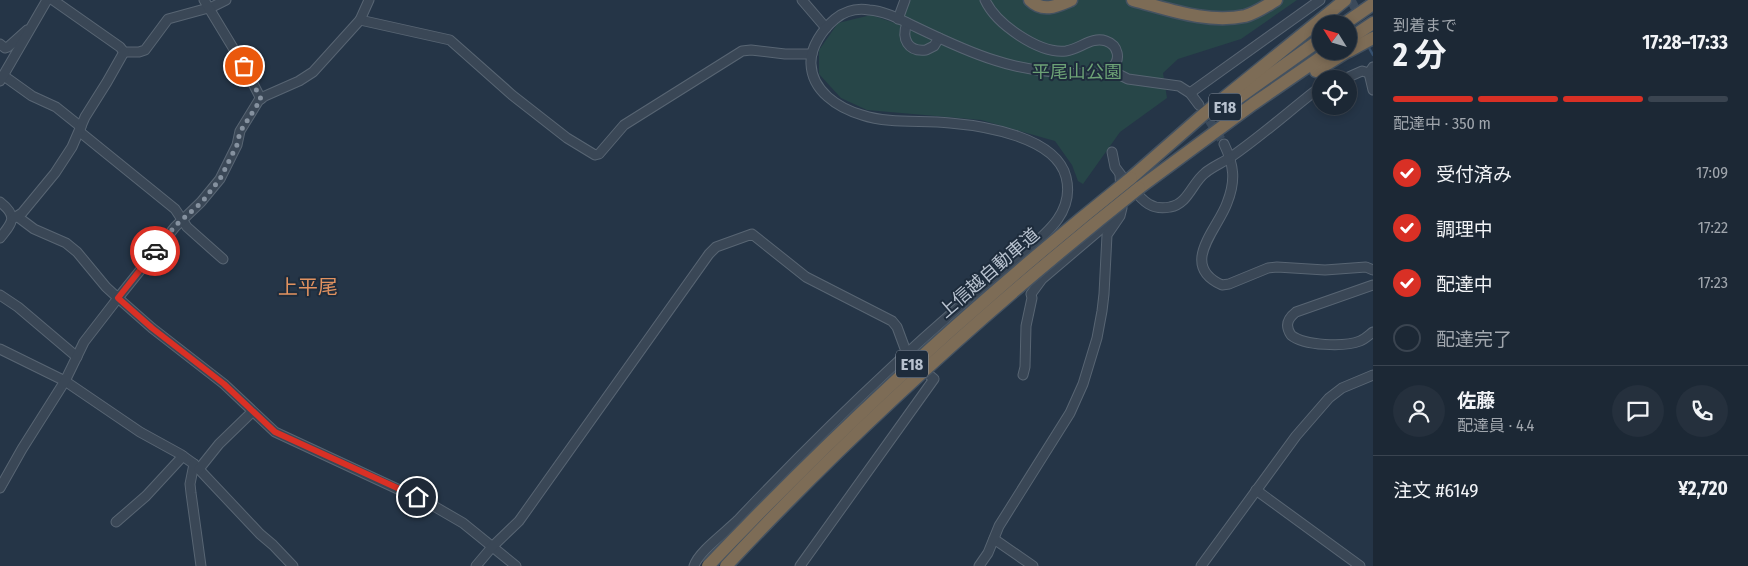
<!DOCTYPE html>
<html lang="ja">
<meta charset="utf-8">
<style>
body{margin:0;font-family:"Fira Sans Condensed","Noto Sans JP",sans-serif;background:#25303d;color:#f1f3f6;height:100vh;display:flex;flex-direction:column;font-size:19px;white-space:nowrap}
*{box-sizing:border-box;margin:0}
p{font-size:16px;color:#a0a6ad}
.icon{flex:none;width:28px;height:28px;fill:none;stroke:currentColor;stroke-width:2;stroke-linecap:round;stroke-linejoin:round}
.map{position:relative;flex:1;overflow:hidden}
.details{display:flex;flex-direction:column;background:#1c2835;width:375px}
.details>*{flex:none}
.needle{width:32px;rotate:307deg}
.buttons{position:absolute;left:1312px;top:15px;display:grid;gap:10px}
.buttons a{display:grid;place-items:center;width:45px;height:45px;border-radius:50%;background:#1c2835;box-shadow:0 2px 8px #0003,0 0 0 1px #3a4450;font-size:25px}
.pin{position:absolute;display:grid;place-items:center;width:42px;height:42px;color:#fff;margin:-21px;border:2px solid #fff;border-radius:50%;box-shadow:0 1px 5px #0007}
.courier{position:absolute;display:grid;place-items:center;width:50px;height:50px;margin:-25px;border:4px solid #d93025;border-radius:50%;background:#fff;color:#222;box-shadow:0 1px 6px #0007}
.summary em{font-style:normal;font-weight:700}
.summary div{display:flex;flex-direction:column-reverse}
.summary{display:flex;align-items:center;justify-content:space-between;height:85px;padding:0 20px}
h1{font-size:32px;font-weight:700;line-height:38px}
.bar{display:grid;grid-template-columns:repeat(4,1fr);gap:8px 5px;align-content:center;height:60px;padding:0 20px}
.bar i{height:6px;border-radius:4px;background:#3a4450}
.bar .on{background:#d93025}
.bar p{grid-column:span 4}
.line{display:flex;align-items:center;gap:12px;padding:0 20px;border-top:1px solid #3a4450}
.line div{flex:1}
.round{display:grid;place-items:center;flex:none;width:52px;height:52px;border-radius:26px;background:#25303d}
ol{padding:0 20px;list-style:none}
li{display:flex;align-items:center;gap:15px;height:55px}
li p{margin-inline-start:auto}
li .icon{padding:5px;border-radius:50%;background:#d93025;color:#fff;stroke-width:4}
li:last-child{color:#a0a6ad}
li i{width:28px;height:28px;border:2px solid #3a4450;border-radius:50%}
main{display:flex;flex:1;min-height:0}
.map>svg:first-child{display:block}
.green{fill:#274648}
.lines{fill:none;stroke-linecap:round;stroke-linejoin:round}
.stream{stroke:#37516f;stroke-width:2.5}
.minor-tunnel{stroke:#3b4a5b;stroke-width:9;stroke-dasharray:9 4.5;stroke-linecap:butt}
.minor-casing{stroke:#586573;stroke-width:11}
.highway-casing{stroke:#445261;stroke-width:15}
.minor{stroke:#3a4756;stroke-width:9}
.highway{stroke:#7d6c56;stroke-width:12}
.highway-bridge-casing{stroke:#445261;stroke-width:15;stroke-linecap:butt}
.highway-bridge{stroke:#7d6c56;stroke-width:12}
.done{stroke:#85919f;stroke-width:5;stroke-dasharray:0 9}
.route{stroke:#d93025;stroke-width:6}
.labels{text-anchor:middle;stroke-width:4;stroke-linejoin:round;paint-order:stroke}
.shield{fill:#1e2c3c;stroke:#8a95a3;stroke-width:1}
.shield-label{font-size:16px;font-weight:bold;fill:#b8c2cf}
.park-label{font-size:18px;fill:#6da276;stroke:#1e2c3c}
.street-label{font-size:18px;fill:#b8c2cf;stroke:#1e2c3c}
.quarter-label{font-size:20px;fill:#e19260;stroke:#1e2c3c}
</style>
<main>
<div class="map">
<svg width="1373" height="566" viewBox="0 0 1373 566">
<rect width="100%" height="100%" fill="#253547"/>
<path class="green" d="M909,0H1297L1241,39L1178,59L1163,73L1167,98L1120,132L1083,184L1078,181L1072,165L1055,141L981,120L867,110L841,98L819,74V50L838,23L871,15L901,25Z"/>
<g class="lines">
<path class="stream" d="M1369,48L1373,55"/>
<g class="minor-tunnel">
<path d="M1351,0L1367,32"/>
<path d="M1202,109L1224,144"/>
</g>
<g class="minor-casing">
<g id="minor">
<path d="M53,0L120,47L124,52H139L145,50L168,19L212,7L226,0"/>
<path d="M204,0L244,66L261,99"/>
<path d="M802,0L826,28"/>
<path d="M898,19L905,0"/>
<path d="M360,20L450,40L512,95L567,138L595,155L599,154L624,125L742,51L751,50L785,54H812"/>
<path d="M907,23C901,39 908,52 926,50L934,46L939,38"/>
<path d="M0,44L5,48L8,47L27,30"/>
<path d="M1373,67L1369,73L1373,90"/>
<path d="M1110,70L1128,79L1179,86L1190,93L1199,105"/>
<path d="M4,76L32,96L56,107L81,127"/>
<path d="M1344,79L1362,71L1369,73"/>
<path d="M0,81L47,0"/>
<path d="M1190,93L1320,0"/>
<path d="M80,132L175,209L187,227L223,259"/>
<path d="M1224,144C1234,165 1236,181 1227,203C1218,229 1178,265 1222,285L1229,284L1268,268L1277,267L1325,270L1366,267L1373,270"/>
<path d="M1112,152L1115,167L1124,179"/>
<path d="M1132,188C1143,201 1152,211 1170,207C1188,204 1192,183 1205,173C1212,167 1222,163 1231,157C1260,137 1287,113 1315,91L1321,89"/>
<path d="M0,202C18,216 13,222 0,238"/>
<path d="M18,217L34,229L66,243L77,252L106,287L118,298L175,227L201,202L220,179L237,145L240,131L259,100L265,96L299,81L313,72L360,20L369,0"/>
<path d="M14,218L22,213L55,173L72,147L85,117L107,82L124,52"/>
<path d="M1373,285L1296,312C1287,319 1285,326 1291,335C1304,346 1345,347 1360,341C1365,339 1369,335 1373,332"/>
<path d="M0,295L18,307L77,357"/>
<path d="M0,349L65,381L140,432L180,454L194,464L260,534L273,545L293,566"/>
<path d="M1023,375L1025,367L1026,326L1032,298L1031,294L1042,279L1115,217"/>
<path d="M194,464L190,484L191,493L201,566"/>
<path d="M199,469L219,444L252,412"/>
<path d="M0,488L22,449L65,381L84,342L118,298L152,328L224,384L275,432L432,505L463,523L516,566"/>
<path d="M1256,490L1360,566"/>
<path d="M116,522L146,496L183,456"/>
<path d="M994,539L1033,566"/>
<path d="M476,566L492,547L519,521L709,254L716,247L752,234L806,277L892,321L897,327L907,354L910,357"/>
<path d="M694,566C698,552 726,532 738,520C827,426 922,335 1022,254C1046,234 1075,212 1066,177C1056,137 985,126 950,123C921,120 889,124 862,115C838,108 812,91 811,64C810,47 823,29 835,19C845,11 857,8 869,10C886,11 903,21 918,28C943,40 968,52 994,60C1024,70 1062,74 1094,74C1100,73 1106,72 1111,68C1122,60 1118,45 1106,41C1092,36 1080,49 1066,51C1039,54 996,24 985,0"/>
<path d="M800,566L934,379L921,368"/>
<path d="M979,566L988,553L999,526L1070,413L1083,384L1097,338L1102,311L1104,294L1107,235L1120,216L1122,208L1120,175"/>
<path d="M1201,566L1296,436L1329,398L1342,388L1373,375"/>
</g>
</g>
<g class="highway-casing">
<g id="highway">
<path d="M1030,0C1043,13 1057,6 1071,0"/>
<path d="M1133,0C1168,9 1208,24 1245,16C1256,13 1266,6 1276,0"/>
<path d="M1344,24L1373,4"/>
<path d="M1349,39L1373,23"/>
<path d="M1349,51L1373,38"/>
<path d="M1316,71L1348,51"/>
<path d="M1217,113L1321,39"/>
<path d="M1131,178L1204,114L1345,0"/>
<path d="M1139,188L1253,104L1330,51"/>
</g>
</g>
<use href="#minor" class="minor"/>
<use href="#highway" class="highway"/>
<g class="highway-bridge-casing">
<g id="highway-bridge">
<path d="M708,566C840,427 981,298 1131,178"/>
<path d="M726,566C854,429 993,304 1139,188"/>
</g>
</g>
<use href="#highway-bridge" class="highway-bridge"/>
</g>
<g class="lines">
<path class="done" d="M155,251L175,226L202,202L220,179L237,145L240,132L261,99L244,66"/>
<path class="route" d="M155,251L118,298L152,328L224,384L275,432L417,497"/>
</g>
<g class="labels">
<g class="shield">
<rect x="1209" y="93.5" width="32" height="27" rx="4"/>
<rect x="896" y="350.5" width="32" height="27" rx="4"/>
</g>
<g class="shield-label">
<text x="1225" y="113">E18</text>
<text x="912" y="370">E18</text>
</g>
<g class="park-label">
<text x="1077" y="78">平尾山公園</text>
</g>
<g class="street-label">
<text transform="translate(989 273) rotate(-41)" y="6">上信越自動車道</text>
</g>
<g class="quarter-label">
<text x="308" y="294">上平尾</text>
</g>
</g>
</svg>
<div class="buttons">
<a><svg class="needle" viewBox="-14 -14 28 28"><path d="M0-13l5 13h-10z" fill="#e53935"/><path d="M0 13l5-13h-10z" fill="#a0a6ad"/></svg></a>
<a><svg class="icon" aria-label="locate" viewBox="0 0 24 24"><circle cx="12" cy="12" r="6"/><path d="M12 2v4M12 18v4M2 12h4M18 12h4"/></svg></a>
</div>
<div class="pin" style="left:244px;top:66px;background:#ea580c"><svg class="icon" aria-label="bag" viewBox="0 0 24 24"><path d="M5 8h14l-1 12H6zM9 8a3 3 0 0 1 6 0"/></svg></div>
<div class="pin" style="left:417px;top:497px;background:#1f2937"><svg class="icon" aria-label="home" viewBox="0 0 24 24"><path d="M3 11l9-7 9 7M6 9v11h12V9"/></svg></div>
<div class="courier" style="left:155px;top:251px"><svg class="icon" aria-label="car" viewBox="0 0 24 24"><path d="M5 17H2v-5l4-1 3-4h7l3 4 3 1v5h-3M9 17h6M6 11h13"/><circle cx="7" cy="17" r="2"/><circle cx="17" cy="17" r="2"/></svg></div>
</div>
<section class="details">
<div class="summary"><div><h1>2 分</h1><p>到着まで</p></div><em>17:28–17:33</em></div>
<div class="bar"><i class="on"></i><i class="on"></i><i class="on"></i><i></i><p>配達中 · 350 m</p></div>
<ol>
<li><svg class="icon" aria-label="check" viewBox="0 0 24 24"><path d="M5 12l5 5 9-10"/></svg>受付済み<p>17:09</p></li>
<li><svg class="icon" aria-label="check" viewBox="0 0 24 24"><path d="M5 12l5 5 9-10"/></svg>調理中<p>17:22</p></li>
<li><svg class="icon" aria-label="check" viewBox="0 0 24 24"><path d="M5 12l5 5 9-10"/></svg>配達中<p>17:23</p></li>
<li><i></i>配達完了</li>
</ol>
<div class="line" style="height:90px"><a class="round"><svg class="icon" aria-label="person" viewBox="0 0 24 24"><circle cx="12" cy="8" r="4"/><path d="M4 21q1-7 8-7t8 7"/></svg></a><div><b>佐藤</b><p>配達員 · 4.4</p></div><a class="round"><svg class="icon" aria-label="chat" viewBox="0 0 24 24"><path d="M4 5h16v11H9l-5 4z"/></svg></a><a class="round"><svg class="icon" aria-label="phone" viewBox="0 0 24 24"><path d="M5 4h4l2 5-3 2q2 4 5 5l2-3 5 2v4C11 20 4 13 5 4z"/></svg></a></div>
<div class="line" style="height:65px"><div>注文 #6149</div><b>¥2,720</b></div>
</section>
</main>
